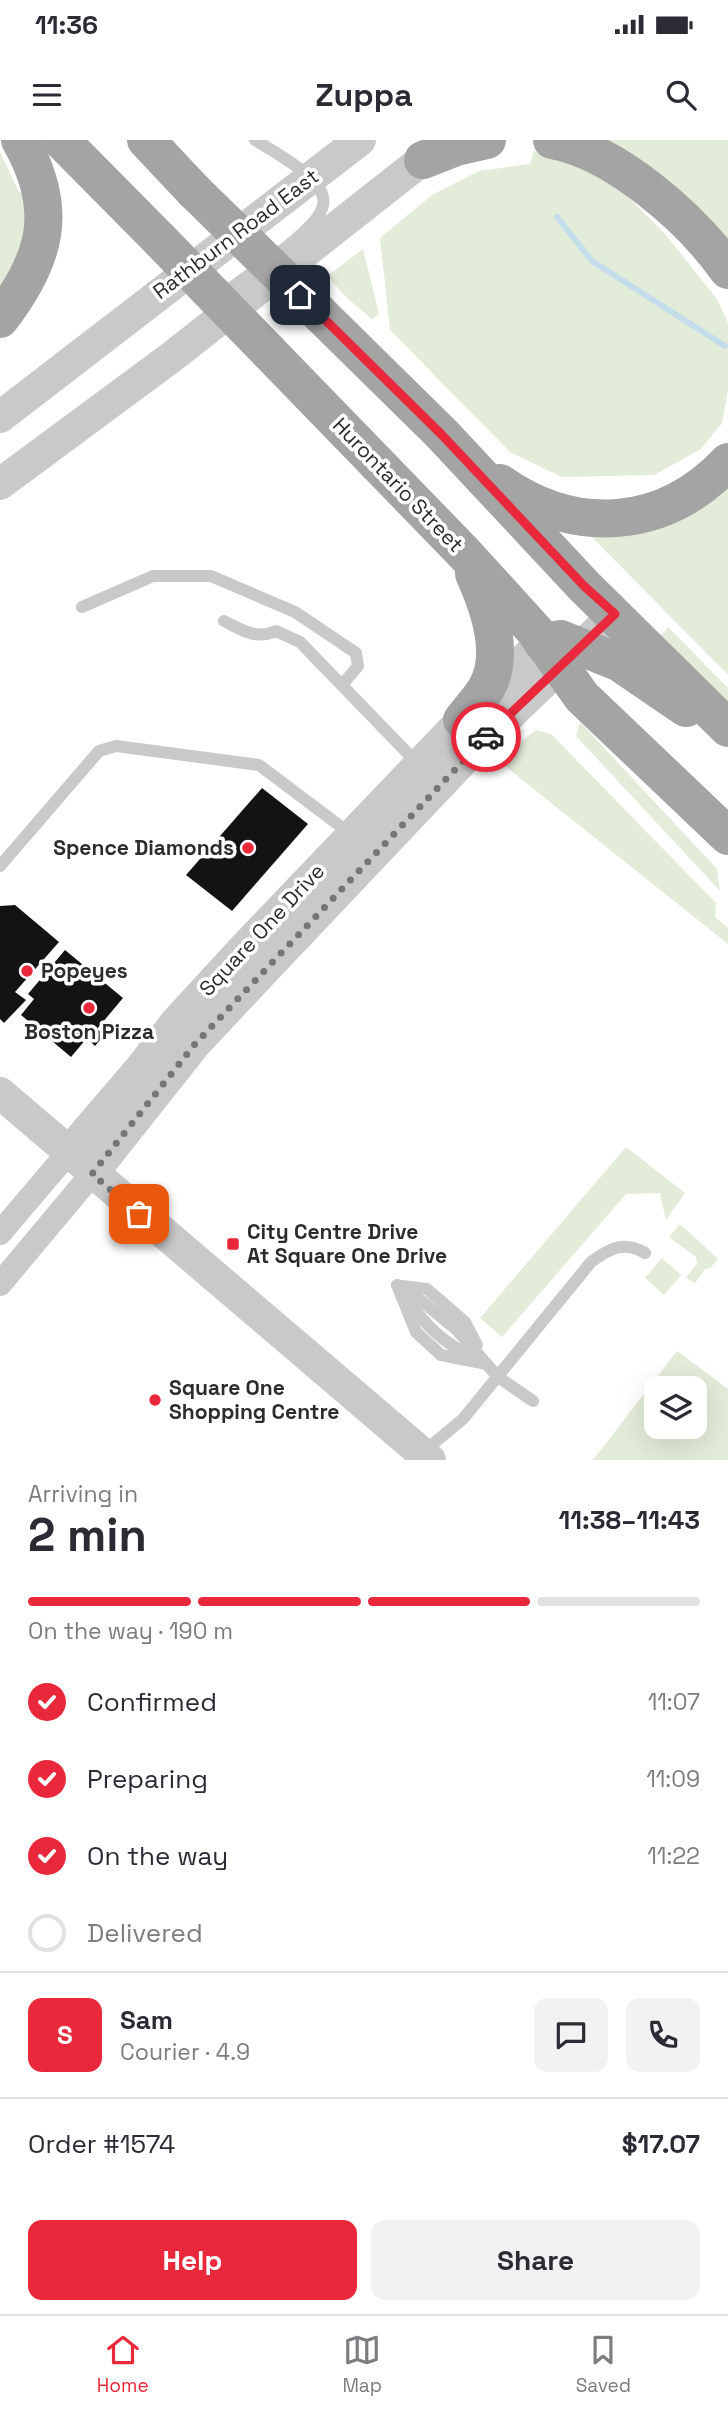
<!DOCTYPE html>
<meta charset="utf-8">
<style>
body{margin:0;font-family:"Space Grotesk",sans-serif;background:#f2f2f3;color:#2b2b33;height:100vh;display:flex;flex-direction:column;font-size:26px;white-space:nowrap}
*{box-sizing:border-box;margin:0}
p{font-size:23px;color:#7c7c81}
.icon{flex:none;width:38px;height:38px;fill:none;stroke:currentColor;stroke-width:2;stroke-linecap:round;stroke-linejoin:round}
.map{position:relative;height:1320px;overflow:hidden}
.sheet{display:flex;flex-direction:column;background:#fff;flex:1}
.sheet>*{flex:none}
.tools{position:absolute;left:644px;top:1236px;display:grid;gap:14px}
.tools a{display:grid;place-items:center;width:63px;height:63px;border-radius:14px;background:#fff;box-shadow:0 7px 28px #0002;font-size:35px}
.pin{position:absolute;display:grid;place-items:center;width:60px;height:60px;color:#fff;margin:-30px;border-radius:14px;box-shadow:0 4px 10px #0006}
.courier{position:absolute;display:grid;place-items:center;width:70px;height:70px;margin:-35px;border:5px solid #e9293b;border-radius:50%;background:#fff;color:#222;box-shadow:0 2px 9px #0007}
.head em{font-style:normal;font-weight:700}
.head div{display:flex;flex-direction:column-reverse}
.head{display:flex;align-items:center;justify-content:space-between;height:119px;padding:0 28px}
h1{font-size:46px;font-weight:700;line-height:52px}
.bar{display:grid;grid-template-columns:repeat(4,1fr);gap:10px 7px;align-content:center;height:84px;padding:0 28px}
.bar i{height:9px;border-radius:5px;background:#e1e1e2}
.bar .current{background:#e9293b}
.bar p{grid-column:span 4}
.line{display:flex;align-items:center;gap:18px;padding:0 28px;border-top:2px solid #e1e1e2}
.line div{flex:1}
.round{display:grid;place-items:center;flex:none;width:74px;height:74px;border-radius:14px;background:#f2f2f3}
ol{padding:0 28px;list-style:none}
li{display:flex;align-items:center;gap:21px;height:77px}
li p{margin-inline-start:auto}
li .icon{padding:7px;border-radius:50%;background:#e9293b;color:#fff;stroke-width:4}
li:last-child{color:#7c7c81}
li i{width:38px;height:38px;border:4px solid #e1e1e2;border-radius:50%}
.action{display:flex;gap:14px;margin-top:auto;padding:14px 28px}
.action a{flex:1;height:80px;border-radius:14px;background:#e9293b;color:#fff;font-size:28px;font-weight:700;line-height:80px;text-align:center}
.action a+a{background:#f2f2f3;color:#2b2b33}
.status{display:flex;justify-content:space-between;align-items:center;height:49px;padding:0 35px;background:#fff;direction:ltr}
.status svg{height:19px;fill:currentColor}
header{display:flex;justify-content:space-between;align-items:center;height:91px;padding:0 28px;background:#fff;font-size:32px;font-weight:700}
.menu{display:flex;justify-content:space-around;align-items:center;height:98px;border-top:2px solid #e1e1e2;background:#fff;font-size:19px;color:#7c7c81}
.menu a{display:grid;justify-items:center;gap:4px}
.menu .current{color:#e9293b}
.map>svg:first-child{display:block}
.green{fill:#e3ebd9;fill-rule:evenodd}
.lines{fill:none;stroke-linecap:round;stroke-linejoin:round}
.stream{stroke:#c4ddeb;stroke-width:6}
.building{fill:#131313}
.service{stroke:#c9c9c9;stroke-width:12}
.minor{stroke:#c9c9c9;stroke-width:24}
.tertiary{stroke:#c9c9c9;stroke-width:32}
.primary{stroke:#a4a4a4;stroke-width:38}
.primary-bridge{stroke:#a4a4a4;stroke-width:38}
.done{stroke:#767676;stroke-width:7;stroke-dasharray:0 12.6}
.route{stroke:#e9293b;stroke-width:9}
.poi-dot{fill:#e9293b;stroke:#fff;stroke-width:2.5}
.labels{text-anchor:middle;stroke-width:7;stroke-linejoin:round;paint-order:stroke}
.street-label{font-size:21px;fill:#2c2c2c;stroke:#fff}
.poi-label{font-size:21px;font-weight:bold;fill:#2c2c2c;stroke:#fff;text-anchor:start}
</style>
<div class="status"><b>11:36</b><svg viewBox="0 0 49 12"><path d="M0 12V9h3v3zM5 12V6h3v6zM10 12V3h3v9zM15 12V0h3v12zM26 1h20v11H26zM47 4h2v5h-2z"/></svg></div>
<header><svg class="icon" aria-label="menu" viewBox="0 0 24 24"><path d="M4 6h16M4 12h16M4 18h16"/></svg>Zuppa<svg class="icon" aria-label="search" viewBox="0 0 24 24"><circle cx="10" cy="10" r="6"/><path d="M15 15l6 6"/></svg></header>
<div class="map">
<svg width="728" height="1320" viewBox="0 0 728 1320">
<rect width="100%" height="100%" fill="#fff"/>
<g class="green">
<path d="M600,0H728V115Z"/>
<path d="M534,11L573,20L603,32L666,95L717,159L728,183V250L722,283L701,309L654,335L562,337L510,312L390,190L380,98L432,55L479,31L530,24Z"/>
<path d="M0,12L19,52L29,55L30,86L0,152Z"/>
<path d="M363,109L379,174L372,179L348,159L327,136Z"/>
<path d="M728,337V535L585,390Z"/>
<path d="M668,487L728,548V568L659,499Z"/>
<path d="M580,582L717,729L720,751L576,596Z"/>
<path d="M536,590L551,594L716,763L715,777L728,788V804L500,622L504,615Z"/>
<path d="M626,1007L685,1053L666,1080L660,1053L626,1054L502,1197L480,1178Z"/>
<path d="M680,1084L718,1119L710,1128L705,1129L695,1143L686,1138L697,1123L696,1117L669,1097Z"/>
<path d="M662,1118L681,1135L664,1155L645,1138Z"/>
<path d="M677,1211L728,1249V1320H593ZM656,1248H695V1286H656Z"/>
</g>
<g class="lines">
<path class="stream" d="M557,77L592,121L725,206"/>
</g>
<g class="building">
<path d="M262,648L308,684L232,771L186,735Z"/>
<path d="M15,765L59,802L15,852L26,860L4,883L0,879V766Z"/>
<path d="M65,810L123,858L97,889L104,895L95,906L87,898L71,917L21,875L34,859L28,854Z"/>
</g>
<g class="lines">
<g class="service">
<path d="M219,157C246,136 296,104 316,79C322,71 326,63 322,54C315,34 273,11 255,0"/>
<path d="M82,467L153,436H211L295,472L356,513L358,526L342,545"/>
<path d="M224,481C242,490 256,500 276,491L300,502L419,625"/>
<path d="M0,726L99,611L116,606L259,625L352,695"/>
<path d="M397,1145L423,1162L457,1190L498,1237L533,1261"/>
<path d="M397,1145L416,1192L441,1215L487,1224"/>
<path d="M402,1146L427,1149L465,1182L477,1205"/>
<path d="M409,1162C425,1185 445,1204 471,1216"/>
<path d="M422,1313L463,1279L591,1122C609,1109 623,1100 645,1113"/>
</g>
<g class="minor">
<path d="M0,1093L68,1013"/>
<path d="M0,1144L92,1034"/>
</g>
<g class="tertiary">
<path d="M0,277L360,0"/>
<path d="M0,344L173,216L440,6"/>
<path d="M0,953L430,1320"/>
<path d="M68,1013L140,929L176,882L244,808L462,580L542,502"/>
<path d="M92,1034L195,904L271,823L470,613L615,474"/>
</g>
<g class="primary">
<path d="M61,0L160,100"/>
<path d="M146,0L194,51"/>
<path d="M552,0C615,11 691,78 728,130"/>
<path d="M423,20L456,7L487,0"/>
<path d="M318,172L442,294L584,446L728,588"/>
<path d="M0,179C46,119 60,70 20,0"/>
<path d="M268,211L464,413L535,491L582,557L728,696"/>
<path d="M500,343C576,396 664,390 728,322"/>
<path d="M542,502L561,499L620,523L686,568"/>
<path d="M462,580C470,570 479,560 486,549C506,515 489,467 474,434"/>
</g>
<g class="primary-bridge">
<path d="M194,51L318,172"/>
<path d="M160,100L268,211"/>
</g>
</g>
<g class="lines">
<path class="done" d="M139,1074L92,1034L195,904L486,597"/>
<path class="route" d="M300,155L442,295L584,446L615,474L486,597"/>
</g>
<g class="poi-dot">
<circle cx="248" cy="708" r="7"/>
<circle cx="27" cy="831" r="7"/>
<circle cx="89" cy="868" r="7"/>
<rect x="226" y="1097" width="14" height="14" rx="3.5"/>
<circle cx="155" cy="1260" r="7"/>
</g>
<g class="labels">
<g class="street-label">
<text transform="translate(236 94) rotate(-37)" y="7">Rathburn Road East</text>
<text transform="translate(398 345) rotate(46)" y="7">Hurontario Street</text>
<text transform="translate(262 790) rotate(-47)" y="7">Square One Drive</text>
</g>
<g class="poi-label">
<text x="234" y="715" text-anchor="end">Spence Diamonds</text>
<text x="41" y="838">Popeyes</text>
<text x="89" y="899" text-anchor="middle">Boston Pizza</text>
<text x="247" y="1099">City Centre Drive<tspan x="247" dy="24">At Square One Drive</tspan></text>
<text x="169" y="1255">Square One<tspan x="169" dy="24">Shopping Centre</tspan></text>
</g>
</g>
</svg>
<div class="tools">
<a><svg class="icon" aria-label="layers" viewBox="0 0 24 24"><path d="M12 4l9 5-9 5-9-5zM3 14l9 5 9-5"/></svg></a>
</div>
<div class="pin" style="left:139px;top:1074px;background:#ea580c"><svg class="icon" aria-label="bag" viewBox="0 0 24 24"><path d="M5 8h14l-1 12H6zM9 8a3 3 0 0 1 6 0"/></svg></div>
<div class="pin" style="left:300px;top:155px;background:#1f2937"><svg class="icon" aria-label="home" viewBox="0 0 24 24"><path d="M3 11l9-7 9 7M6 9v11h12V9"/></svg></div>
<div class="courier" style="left:486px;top:597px"><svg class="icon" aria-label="car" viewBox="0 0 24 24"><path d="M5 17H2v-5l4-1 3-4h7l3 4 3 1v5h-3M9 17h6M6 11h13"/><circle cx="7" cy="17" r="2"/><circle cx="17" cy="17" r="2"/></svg></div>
</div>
<section class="sheet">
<div class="head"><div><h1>2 min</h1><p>Arriving in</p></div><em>11:38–11:43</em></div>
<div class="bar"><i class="current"></i><i class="current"></i><i class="current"></i><i></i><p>On the way · 190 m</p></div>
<ol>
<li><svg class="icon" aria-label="check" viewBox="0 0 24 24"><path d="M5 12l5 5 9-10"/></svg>Confirmed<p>11:07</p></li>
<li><svg class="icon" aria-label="check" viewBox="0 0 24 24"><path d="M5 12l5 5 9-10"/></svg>Preparing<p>11:09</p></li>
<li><svg class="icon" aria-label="check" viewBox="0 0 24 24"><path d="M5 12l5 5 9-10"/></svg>On the way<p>11:22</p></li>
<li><i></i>Delivered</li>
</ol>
<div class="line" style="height:126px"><b class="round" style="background:#e9293b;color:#fff">S</b><div><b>Sam</b><p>Courier · 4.9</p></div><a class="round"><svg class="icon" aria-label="chat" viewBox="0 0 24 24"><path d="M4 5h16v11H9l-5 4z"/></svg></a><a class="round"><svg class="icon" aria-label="phone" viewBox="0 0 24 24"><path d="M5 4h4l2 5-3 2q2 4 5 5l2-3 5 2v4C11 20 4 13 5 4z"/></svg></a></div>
<div class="line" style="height:91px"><div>Order #1574</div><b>$17.07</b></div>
<div class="action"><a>Help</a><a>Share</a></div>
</section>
<nav class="menu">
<a class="current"><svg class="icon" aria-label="home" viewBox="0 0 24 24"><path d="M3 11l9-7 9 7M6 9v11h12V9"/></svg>Home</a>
<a><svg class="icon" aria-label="map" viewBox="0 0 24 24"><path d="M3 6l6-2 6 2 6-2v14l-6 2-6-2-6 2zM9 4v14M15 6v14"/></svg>Map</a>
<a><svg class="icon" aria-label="saved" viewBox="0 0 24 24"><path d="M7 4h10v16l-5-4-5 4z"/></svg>Saved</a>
</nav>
